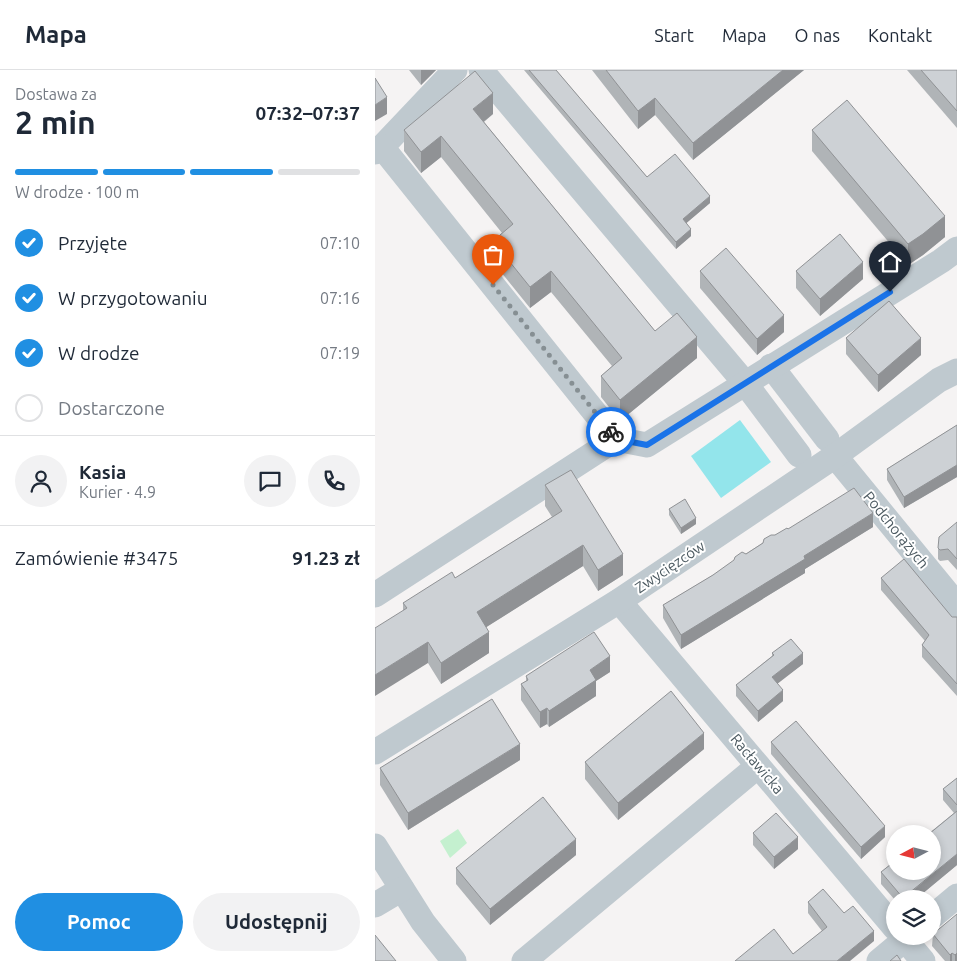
<!DOCTYPE html>
<html lang="pl">
<meta charset="utf-8">
<style>
body{margin:0;font-family:Ubuntu,sans-serif;background:#f2f2f3;color:#1f2937;height:100vh;display:flex;flex-direction:column;font-size:19px;white-space:nowrap}
*{box-sizing:border-box;margin:0}
p{font-size:16px;color:#747a83}
.icon{flex:none;width:28px;height:28px;fill:none;stroke:currentColor;stroke-width:2;stroke-linecap:round;stroke-linejoin:round}
.map{position:relative;flex:1;overflow:hidden}
.details{display:flex;flex-direction:column;background:#fff;width:375px}
.details>*{flex:none}
.needle{width:32px;rotate:263deg}
.fabs{position:absolute;left:511px;top:755px;display:grid;gap:10px}
.fabs a{display:grid;place-items:center;width:55px;height:55px;border-radius:50%;background:#fff;box-shadow:0 2px 8px #0003;font-size:25px}
.pin{position:absolute;display:grid;place-items:center;width:42px;height:42px;color:#fff;margin:-51px -21px;border-radius:50% 50% 50% 0;rotate:-45deg;box-shadow:0 0 5px #0007}
.pin .icon{rotate:45deg}
.courier{position:absolute;display:grid;place-items:center;width:50px;height:50px;margin:-25px;border:4px solid #1a73e8;border-radius:50%;background:#fff;color:#222;box-shadow:0 1px 6px #0007}
.headline em{font-style:normal;font-weight:600}
.headline div{display:flex;flex-direction:column-reverse}
.headline{display:flex;align-items:center;justify-content:space-between;height:85px;padding:0 15px}
h1{font-size:32px;font-weight:600;line-height:38px}
.bar{display:grid;grid-template-columns:repeat(4,1fr);gap:8px 5px;align-content:center;height:60px;padding:0 15px}
.bar i{height:6px;border-radius:4px;background:#e0e1e3}
.bar .on{background:#208fe2}
.bar p{grid-column:span 4}
.line{display:flex;align-items:center;gap:12px;padding:0 15px;border-top:1px solid #e0e1e3}
.line div{flex:1}
.round{display:grid;place-items:center;flex:none;width:52px;height:52px;border-radius:26px;background:#f2f2f3}
ol{padding:0 15px;list-style:none}
li{display:flex;align-items:center;gap:15px;height:55px}
li p{margin-inline-start:auto}
li .icon{padding:5px;border-radius:50%;background:#208fe2;color:#fff;stroke-width:4}
li:last-child{color:#747a83}
li i{width:28px;height:28px;border:2px solid #e0e1e3;border-radius:50%}
.primary-button{display:flex;gap:10px;margin-top:auto;padding:10px 15px}
.primary-button a{flex:1;height:58px;border-radius:30px;background:#208fe2;color:#fff;font-size:20px;font-weight:600;line-height:58px;text-align:center}
.primary-button a+a{background:#f2f2f3;color:#1f2937}
header{display:flex;align-items:center;gap:30px;box-sizing:border-box;height:70px;padding:0 25px;background:#fff;border-bottom:1px solid #e0e1e3}
header strong{font-size:24px}
nav{display:flex;gap:28px;margin-inline-start:auto;font-size:18px}
main{display:flex;flex:1;min-height:0}
.map>svg:first-child{display:block}
.green{fill:#c4f0cf}
.water{fill:#93e5eb}
.lines{fill:none;stroke-linecap:round;stroke-linejoin:round}
.minor{stroke:#bfc9cf;stroke-width:25}
.wall{fill:#b0b4b7}
.shaded-wall{fill:#909295}
.building{fill:#cdd1d5;stroke:#909295}
.done{stroke:#868f93;stroke-width:5;stroke-dasharray:0 9}
.route{stroke:#1a73e8;stroke-width:6}
.labels{text-anchor:middle;stroke-width:4;stroke-linejoin:round;paint-order:stroke}
.street-label{font-size:15px;fill:#4b5960;stroke:#fff}
</style>
<header>
<strong>Mapa</strong>
<nav><a>Start</a><a>Mapa</a><a>O nas</a><a>Kontakt</a></nav>
</header>
<main>
<section class="details">
<div class="headline"><div><h1>2 min</h1><p>Dostawa za</p></div><em>07:32–07:37</em></div>
<div class="bar"><i class="on"></i><i class="on"></i><i class="on"></i><i></i><p>W drodze · 100 m</p></div>
<ol>
<li><svg class="icon" aria-label="check" viewBox="0 0 24 24"><path d="M5 12l5 5 9-10"/></svg>Przyjęte<p>07:10</p></li>
<li><svg class="icon" aria-label="check" viewBox="0 0 24 24"><path d="M5 12l5 5 9-10"/></svg>W przygotowaniu<p>07:16</p></li>
<li><svg class="icon" aria-label="check" viewBox="0 0 24 24"><path d="M5 12l5 5 9-10"/></svg>W drodze<p>07:19</p></li>
<li><i></i>Dostarczone</li>
</ol>
<div class="line" style="height:90px"><a class="round"><svg class="icon" aria-label="person" viewBox="0 0 24 24"><circle cx="12" cy="8" r="4"/><path d="M4 21q1-7 8-7t8 7"/></svg></a><div><b>Kasia</b><p>Kurier · 4.9</p></div><a class="round"><svg class="icon" aria-label="chat" viewBox="0 0 24 24"><path d="M4 5h16v11H9l-5 4z"/></svg></a><a class="round"><svg class="icon" aria-label="phone" viewBox="0 0 24 24"><path d="M5 4h4l2 5-3 2q2 4 5 5l2-3 5 2v4C11 20 4 13 5 4z"/></svg></a></div>
<div class="line" style="height:65px"><div>Zamówienie #3475</div><b>91.23 zł</b></div>
<div class="primary-button"><a>Pomoc</a><a>Udostępnij</a></div>
</section>
<div class="map">
<svg width="582" height="891" viewBox="0 0 582 891">
<rect width="100%" height="100%" fill="#f5f3f3"/>
<path class="green" d="M83,759L92,773L75,788L65,771Z"/>
<path class="water" d="M365,350L396,392L346,428L316,386Z"/>
<g class="lines">
<g class="minor">
<path d="M106,0L370,313L424,385"/>
<path d="M7,77L80,0"/>
<path d="M0,82L7,77L241,369L0,525"/>
<path d="M396,296L452,369"/>
<path d="M241,369L272,375L566,191L582,179"/>
<path d="M460,386L582,535"/>
<path d="M244,531L520,858"/>
<path d="M0,682L244,531L460,386L564,310L582,301"/>
<path d="M0,776L48,852L79,891"/>
<path d="M0,835L27,819"/>
<path d="M558,846L582,826"/>
<path d="M527,866L548,891"/>
<path d="M149,891L383,696"/>
<path d="M504,891L534,866"/>
</g>
</g>
<g class="wall">
<path d="M34,0H61L46,15Z"/>
<path d="M149,0H181L272,107L335,133L311,153L316,166L301,179Z"/>
<path d="M217,0H429L318,90L280,45L263,59Z"/>
<path d="M532,0H582V58Z"/>
<path d="M118,44L109,52L280,261L322,288L245,351L226,327V306L237,296L176,222L155,238L118,192V171L127,163L66,87L46,103L29,81V60Z"/>
<path d="M437,60L570,167L548,185L533,195L437,81Z"/>
<path d="M325,201L409,262L382,285L325,218Z"/>
<path d="M421,201L488,209L445,246L421,218Z"/>
<path d="M471,268L546,285L503,322L471,284Z"/>
<path d="M582,355V407L529,438L512,410V399Z"/>
<path d="M170,415L248,505L223,521L208,496L111,557L114,583L66,614L53,593L28,541V533L80,508L177,447L170,436Z"/>
<path d="M294,439L321,454L306,464L294,445Z"/>
<path d="M582,452V500L573,490L565,491L563,489V478Z"/>
<path d="M498,457L430,499V503L306,579L288,548V535L338,505L400,465L413,459Z"/>
<path d="M506,508L577,547H582V626L547,587V575L550,571L506,520Z"/>
<path d="M397,583L428,594L402,613L408,631L383,652L361,626V615L397,586Z"/>
<path d="M235,602L221,611V626L174,657L172,654L165,658L146,630V614L151,611V606Z"/>
<path d="M396,672L510,767L486,789L396,684Z"/>
<path d="M329,679L243,750L210,709V692Z"/>
<path d="M145,690L33,760L5,715V698Z"/>
<path d="M582,708V795L541,829H520V830L506,814V802L579,743L568,730V719Z"/>
<path d="M378,763L423,779L399,799L378,775Z"/>
<path d="M201,785L115,855L81,814V798Z"/>
<path d="M433,832L469,843L499,871L418,884L447,861L433,843Z"/>
<path d="M582,844V891H570L557,876L558,864Z"/>
</g>
<g class="shaded-wall">
<path d="M46,0H61L46,15Z"/>
<path d="M408,0H429L318,90V73Z"/>
<path d="M118,23V44L98,60V39Z"/>
<path d="M12,27V44L0,51V35Z"/>
<path d="M280,28V45L263,59V41Z"/>
<path d="M66,66V87L46,103V82Z"/>
<path d="M335,126V133L308,156V149Z"/>
<path d="M570,146V167L548,185L533,195V174Z"/>
<path d="M316,159V166L301,179V172Z"/>
<path d="M488,192V209L445,246V229Z"/>
<path d="M176,201V222L155,238V217Z"/>
<path d="M409,245V262L382,285V269Z"/>
<path d="M322,267V288L245,351V330Z"/>
<path d="M546,268V285L503,322V305Z"/>
<path d="M582,395V407L529,438V427Z"/>
<path d="M498,443V457L430,499V503L306,579V565L429,486Z"/>
<path d="M321,448V454L306,464V458Z"/>
<path d="M208,475V496L102,563V542Z"/>
<path d="M248,484V505L223,521V500Z"/>
<path d="M114,562V583L66,614V593Z"/>
<path d="M53,572V593L0,626V605Z"/>
<path d="M428,583V594L397,618V607Z"/>
<path d="M235,586V602L221,611V626L174,657V641L215,600Z"/>
<path d="M408,620V631L383,652V641Z"/>
<path d="M172,638V654L165,658V642Z"/>
<path d="M329,663V679L243,750V733Z"/>
<path d="M145,674V690L33,760V743Z"/>
<path d="M510,756V767L486,789V777Z"/>
<path d="M423,767V779L399,799V787Z"/>
<path d="M201,769V785L115,855V839Z"/>
<path d="M582,784V795L541,829H528Z"/>
<path d="M499,861V871L475,891H462Z"/>
<path d="M577,883V891H575V885Z"/>
<path d="M582,883V891H580V885Z"/>
</g>
<g class="building">
<path d="M154,0H181L272,107L300,84L335,126L308,149L316,159L301,172Z"/>
<path d="M231,0H408L318,73L280,28L263,41Z"/>
<path d="M546,0H582V41Z"/>
<path d="M100,1L118,23L98,39L280,261L302,243L322,267L245,330L226,306L247,288L176,201L155,217L118,171L138,154L66,66L46,82L29,60Z"/>
<path d="M0,8L12,27L0,35Z"/>
<path d="M472,30L570,146L548,164L533,174L437,60Z"/>
<path d="M465,164L488,192L445,229L421,201Z"/>
<path d="M351,178L409,245L382,269L325,201Z"/>
<path d="M514,231L546,268L503,305L471,268Z"/>
<path d="M582,355V395L529,427L512,399Z"/>
<path d="M196,400L248,484L223,500L208,475L102,542L114,562L66,593L53,572L0,605V558L32,538L28,533L77,502L80,508L187,441L170,415Z"/>
<path d="M479,418L498,443L429,486L430,489L306,565L288,535L338,505L359,490L360,487L367,482L371,484L388,473L389,469L396,465H400L412,458L413,459Z"/>
<path d="M310,429L321,448L306,458L294,439Z"/>
<path d="M582,452V489L573,479L565,480L563,478L564,467Z"/>
<path d="M529,489L577,547H582V614L547,575L554,565L506,508Z"/>
<path d="M219,562L235,586L215,600L221,610L174,641L172,638L165,642L146,614L153,610L151,606Z"/>
<path d="M416,569L428,583L397,607L408,620L383,641L361,615L399,585L397,583Z"/>
<path d="M296,621L329,663L243,733L210,692Z"/>
<path d="M117,629L145,674L33,743L5,698Z"/>
<path d="M421,651L510,756L486,777L396,672Z"/>
<path d="M582,708V735L568,719Z"/>
<path d="M168,727L201,769L115,839L81,798Z"/>
<path d="M582,741V784L528,828L506,802L520,791V801H558V764H554Z"/>
<path d="M401,743L423,767L399,787L378,763Z"/>
<path d="M448,819L469,843L478,836L499,861L462,891H360L399,859L418,884L452,857L433,832Z"/>
<path d="M582,844V883L580,885L577,883L575,885L558,864Z"/>
<path d="M0,865L21,891H0Z"/>
<path d="M522,885L526,891H515Z"/>
</g>
<g class="lines">
<path class="done" d="M118,215L236,362"/>
<path class="route" d="M236,362L241,369L272,375L515,222"/>
</g>
<g class="labels">
<g class="street-label">
<text transform="translate(521 460) rotate(51)" y="5">Podchorążych</text>
<text transform="translate(295 497) rotate(-34)" y="5">Zwycięzców</text>
<text transform="translate(382 694) rotate(50)" y="5">Racławicka</text>
</g>
</g>
</svg>
<div class="fabs">
<a><svg class="needle" viewBox="-14 -14 28 28"><path d="M0-13l5 13h-10z" fill="#e53935"/><path d="M0 13l5-13h-10z" fill="#747a83"/></svg></a>
<a><svg class="icon" aria-label="layers" viewBox="0 0 24 24"><path d="M12 4l9 5-9 5-9-5zM3 14l9 5 9-5"/></svg></a>
</div>
<div class="pin" style="left:118px;top:215px;background:#ea580c"><svg class="icon" aria-label="bag" viewBox="0 0 24 24"><path d="M5 8h14l-1 12H6zM9 8a3 3 0 0 1 6 0"/></svg></div>
<div class="pin" style="left:515px;top:222px;background:#1f2937"><svg class="icon" aria-label="home" viewBox="0 0 24 24"><path d="M3 11l9-7 9 7M6 9v11h12V9"/></svg></div>
<div class="courier" style="left:236px;top:362px"><svg class="icon" aria-label="bike" viewBox="0 0 24 24"><circle cx="6" cy="16" r="4"/><circle cx="18" cy="16" r="4"/><path d="M6 16l4-8h5l3 8M10 8l3 8H6M13 5h3"/></svg></div>
</div>
</main>
